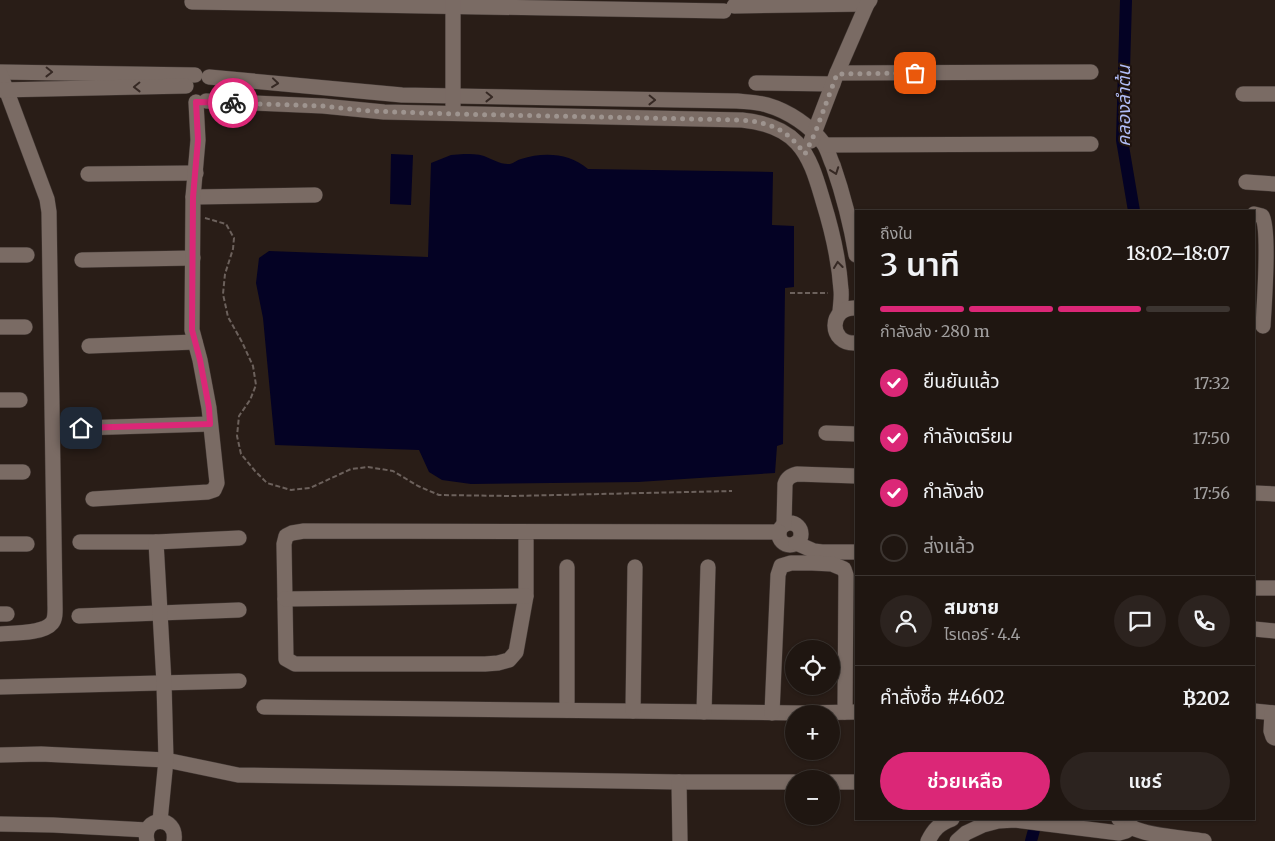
<!DOCTYPE html>
<html lang="th">
<meta charset="utf-8">
<style>
body{margin:0;font-family:Merriweather,"Noto Sans Thai",serif;background:#2c231f;color:#f1f3f6;height:100vh;display:flex;flex-direction:column;font-size:19px;white-space:nowrap}
*{box-sizing:border-box;margin:0}
p{font-size:16px;color:#a19f9f}
.icon{flex:none;width:28px;height:28px;fill:none;stroke:currentColor;stroke-width:2;stroke-linecap:round;stroke-linejoin:round}
.map{position:relative;flex:1;overflow:hidden}
.sheet{position:absolute;left:855px;top:210px;width:400px;height:610px;display:flex;flex-direction:column;background:#1f1611;border-radius:0px;box-shadow:0 1px 4px #0004,0 0 0 1px #3c3531}
.sheet>*{flex:none}
.controls{position:absolute;left:785px;top:640px;display:grid;gap:10px}
.controls a{display:grid;place-items:center;width:55px;height:55px;border-radius:50%;background:#1f1611;box-shadow:0 1px 4px #0004,0 0 0 1px #3c3531;font-size:25px}
.pin{position:absolute;display:grid;place-items:center;width:42px;height:42px;color:#fff;margin:-21px;border-radius:10px;box-shadow:0 2px 8px #0006}
.courier{position:absolute;display:grid;place-items:center;width:50px;height:50px;margin:-25px;border:4px solid #db2777;border-radius:50%;background:#fff;color:#222;box-shadow:0 1px 6px #0007}
.headline em{font-style:normal;font-weight:600}
.headline div{display:flex;flex-direction:column-reverse}
.headline{display:flex;align-items:center;justify-content:space-between;height:85px;padding:0 25px}
h1{font-size:32px;font-weight:600;line-height:38px}
.bar{display:grid;grid-template-columns:repeat(4,1fr);gap:8px 5px;align-content:center;height:60px;padding:0 25px}
.bar i{height:6px;border-radius:4px;background:#3c3531}
.bar .current{background:#db2777}
.bar p{grid-column:span 4}
.line{display:flex;align-items:center;gap:12px;padding:0 25px;border-top:1px solid #3c3531}
.line div{flex:1}
.round{display:grid;place-items:center;flex:none;width:52px;height:52px;border-radius:26px;background:#2c231f}
ol{padding:0 25px;list-style:none}
li{display:flex;align-items:center;gap:15px;height:55px}
li p{margin-inline-start:auto}
li .icon{padding:5px;border-radius:50%;background:#db2777;color:#fff;stroke-width:4}
li:last-child{color:#a19f9f}
li i{width:28px;height:28px;border:2px solid #3c3531;border-radius:50%}
.primary-button{display:flex;gap:10px;margin-top:auto;padding:10px 25px}
.primary-button a{flex:1;height:58px;border-radius:30px;background:#db2777;color:#fff;font-size:20px;font-weight:600;line-height:58px;text-align:center}
.primary-button a+a{background:#2c231f;color:#f1f3f6}
.map>svg:first-child{display:block}
.water{fill:#040224}
.lines{fill:none;stroke-linecap:round;stroke-linejoin:round}
.canal{stroke:#040224;stroke-width:12}
.minor-casing{stroke:#423834;stroke-width:16}
.path{stroke:#6c615c;stroke-width:2;stroke-dasharray:5 2.5;stroke-linecap:butt}
.minor{stroke:#7a6b64;stroke-width:15}
.oneway{stroke:#362924}
.done{stroke:#9e948f;stroke-width:5;stroke-dasharray:0 9}
.route{stroke:#db2777;stroke-width:6}
.labels{text-anchor:middle;stroke-width:4;stroke-linejoin:round;paint-order:stroke}
.water-label{font-size:18px;font-style:italic;fill:#b0bcf5;stroke:#1f130e}
</style>
<div class="map">
<svg width="1275" height="841" viewBox="0 0 1275 841">
<rect width="100%" height="100%" fill="#291d17"/>
<g class="water">
<path d="M391,154L413,155L411,205L390,204Z"/>
<path d="M464,154C470,154 478,154 484,156C492,159 501,165 510,164C514,163 517,160 521,159C544,152 569,153 588,169L773,172L772,225L794,226V287L785,288L783,444L777,446L775,473L638,482L471,484L442,480L429,472L419,450L275,445L263,318L256,283L259,258L269,251L428,257L431,163L451,155Z"/>
</g>
<g class="lines">
<g class="canal">
<path d="M1126,0L1122,140L1134,211"/>
<path d="M1031,841L1037,819"/>
</g>
<g class="minor-casing">
<g id="minor">
<path d="M192,2L724,11"/>
<path d="M734,6L867,4"/>
<path d="M0,72L195,75"/>
<path d="M0,73L47,199L49,212L55,603C55,610 56,618 52,623C43,634 13,633 0,634"/>
<path d="M837,73L1091,72"/>
<path d="M209,77L402,95L737,101C747,102 757,102 767,105C788,111 811,126 824,144C828,150 830,159 833,165C843,194 851,225 856,255"/>
<path d="M756,83L833,84"/>
<path d="M0,90L186,86"/>
<path d="M1243,94H1275"/>
<path d="M206,101L323,106L384,112L742,120C762,122 782,127 797,143C811,158 817,181 823,201C832,230 839,260 841,290C842,298 840,306 840,313"/>
<path d="M453,106V0"/>
<path d="M811,141L837,73L867,4L870,0"/>
<path d="M826,145L1091,144"/>
<path d="M88,174L196,173"/>
<path d="M1246,182L1275,184"/>
<path d="M193,197L315,195"/>
<path d="M1254,214L1262,216C1270,229 1264,307 1263,326"/>
<path d="M0,255H27"/>
<path d="M82,260L193,258"/>
<path d="M856,308C828,306 828,345 856,343"/>
<path d="M0,327H25"/>
<path d="M89,346L195,342"/>
<path d="M0,400H20"/>
<path d="M81,428L210,424"/>
<path d="M826,433L856,434"/>
<path d="M0,472H23"/>
<path d="M1254,493L1275,494"/>
<path d="M93,499L208,492L214,490L217,483L209,408L200,360L192,330L193,197L198,140L196,102"/>
<circle cx="790" cy="534" r="11"/>
<path d="M784,525L785,484C787,478 790,476 797,474L856,476"/>
<path d="M526,533V596L516,652L509,660L498,663L485,664H295L286,659L284,544L286,536L292,533L304,531L779,532"/>
<path d="M80,542H156"/>
<path d="M796,543L814,551L822,552H856"/>
<path d="M0,544H27"/>
<path d="M567,567V710"/>
<path d="M1254,588H1275"/>
<path d="M285,599L526,596"/>
<path d="M0,614H7"/>
<path d="M79,616L239,610"/>
<path d="M1254,629L1275,631"/>
<path d="M0,687L239,681"/>
<path d="M264,707L800,713L856,712"/>
<path d="M633,711L635,567"/>
<path d="M1254,711L1275,713"/>
<path d="M704,712L708,567"/>
<path d="M772,713L778,575L781,566L791,563H812L832,564L844,569L846,575L845,712"/>
<path d="M1272,713L1271,731L1273,737L1275,738"/>
<path d="M0,755L41,754L166,760L238,775L679,782H794"/>
<path d="M679,782L680,841"/>
<path d="M831,782H856"/>
<path d="M1119,819C1124,821 1128,825 1133,828C1149,836 1185,838 1204,841"/>
<path d="M160,821L166,760L164,683L156,542L239,538"/>
<path d="M0,824L53,825L147,830"/>
<path d="M147,841C141,816 178,814 174,841"/>
<path d="M928,841C934,829 939,824 952,819"/>
<path d="M957,841L966,833L983,825L998,821L1015,820L1119,833L1126,831L1132,827"/>
</g>
</g>
<g class="path">
<path d="M205,218L226,224L234,238L233,249L225,274L223,294L228,317L242,342L253,366L256,385L250,400L239,416L237,436L241,454L255,471L267,483L291,490L310,488L351,469L368,467L393,471L418,486L439,495L512,496L732,491"/>
<path d="M790,293H828"/>
</g>
<use href="#minor" class="minor"/>
</g>
<defs><path id="oneway-chevron" d="M-2-3.5L2.5 0L-2 3.5" fill="none" stroke-width="1.6" stroke-linecap="round" stroke-linejoin="round" transform="scale(1.25)"/></defs>
<g class="oneway">
<use href="#oneway-chevron" transform="translate(49 72) rotate(1)"/>
<use href="#oneway-chevron" transform="translate(275 83) rotate(6)"/>
<use href="#oneway-chevron" transform="translate(137 87) rotate(179)"/>
<use href="#oneway-chevron" transform="translate(489 97) rotate(1)"/>
<use href="#oneway-chevron" transform="translate(652 100) rotate(1)"/>
<use href="#oneway-chevron" transform="translate(835 171) rotate(70)"/>
<use href="#oneway-chevron" transform="translate(838 265) rotate(-97)"/>
</g>
<g class="lines">
<path class="done" d="M233,103L323,106L369,111L453,114L742,120C772,123 786,129 805,154L815,133L837,74L915,73"/>
<path class="route" d="M81,428L210,424L209,408L200,360L192,330L193,197L198,140L196,102L233,103"/>
</g>
<g class="labels">
<g class="water-label">
<text transform="translate(1124 106) rotate(-90)" y="6">คลองลำต้น</text>
</g>
</g>
</svg>
<div class="controls">
<a><svg class="icon" aria-label="locate" viewBox="0 0 24 24"><circle cx="12" cy="12" r="6"/><path d="M12 2v4M12 18v4M2 12h4M18 12h4"/></svg></a>
<a>+</a>
<a>−</a>
</div>
<div class="pin" style="left:915px;top:73px;background:#ea580c"><svg class="icon" aria-label="bag" viewBox="0 0 24 24"><path d="M5 8h14l-1 12H6zM9 8a3 3 0 0 1 6 0"/></svg></div>
<div class="pin" style="left:81px;top:428px;background:#1f2937"><svg class="icon" aria-label="home" viewBox="0 0 24 24"><path d="M3 11l9-7 9 7M6 9v11h12V9"/></svg></div>
<div class="courier" style="left:233px;top:103px"><svg class="icon" aria-label="bike" viewBox="0 0 24 24"><circle cx="6" cy="16" r="4"/><circle cx="18" cy="16" r="4"/><path d="M6 16l4-8h5l3 8M10 8l3 8H6M13 5h3"/></svg></div>
<section class="sheet">
<div class="headline"><div><h1>3 นาที</h1><p>ถึงใน</p></div><em>18:02–18:07</em></div>
<div class="bar"><i class="current"></i><i class="current"></i><i class="current"></i><i></i><p>กำลังส่ง · 280 m</p></div>
<ol>
<li><svg class="icon" aria-label="check" viewBox="0 0 24 24"><path d="M5 12l5 5 9-10"/></svg>ยืนยันแล้ว<p>17:32</p></li>
<li><svg class="icon" aria-label="check" viewBox="0 0 24 24"><path d="M5 12l5 5 9-10"/></svg>กำลังเตรียม<p>17:50</p></li>
<li><svg class="icon" aria-label="check" viewBox="0 0 24 24"><path d="M5 12l5 5 9-10"/></svg>กำลังส่ง<p>17:56</p></li>
<li><i></i>ส่งแล้ว</li>
</ol>
<div class="line" style="height:90px"><a class="round"><svg class="icon" aria-label="person" viewBox="0 0 24 24"><circle cx="12" cy="8" r="4"/><path d="M4 21q1-7 8-7t8 7"/></svg></a><div><b>สมชาย</b><p>ไรเดอร์ · 4.4</p></div><a class="round"><svg class="icon" aria-label="chat" viewBox="0 0 24 24"><path d="M4 5h16v11H9l-5 4z"/></svg></a><a class="round"><svg class="icon" aria-label="phone" viewBox="0 0 24 24"><path d="M5 4h4l2 5-3 2q2 4 5 5l2-3 5 2v4C11 20 4 13 5 4z"/></svg></a></div>
<div class="line" style="height:65px"><div>คำสั่งซื้อ #4602</div><b>฿202</b></div>
<div class="primary-button"><a>ช่วยเหลือ</a><a>แชร์</a></div>
</section>
</div>
